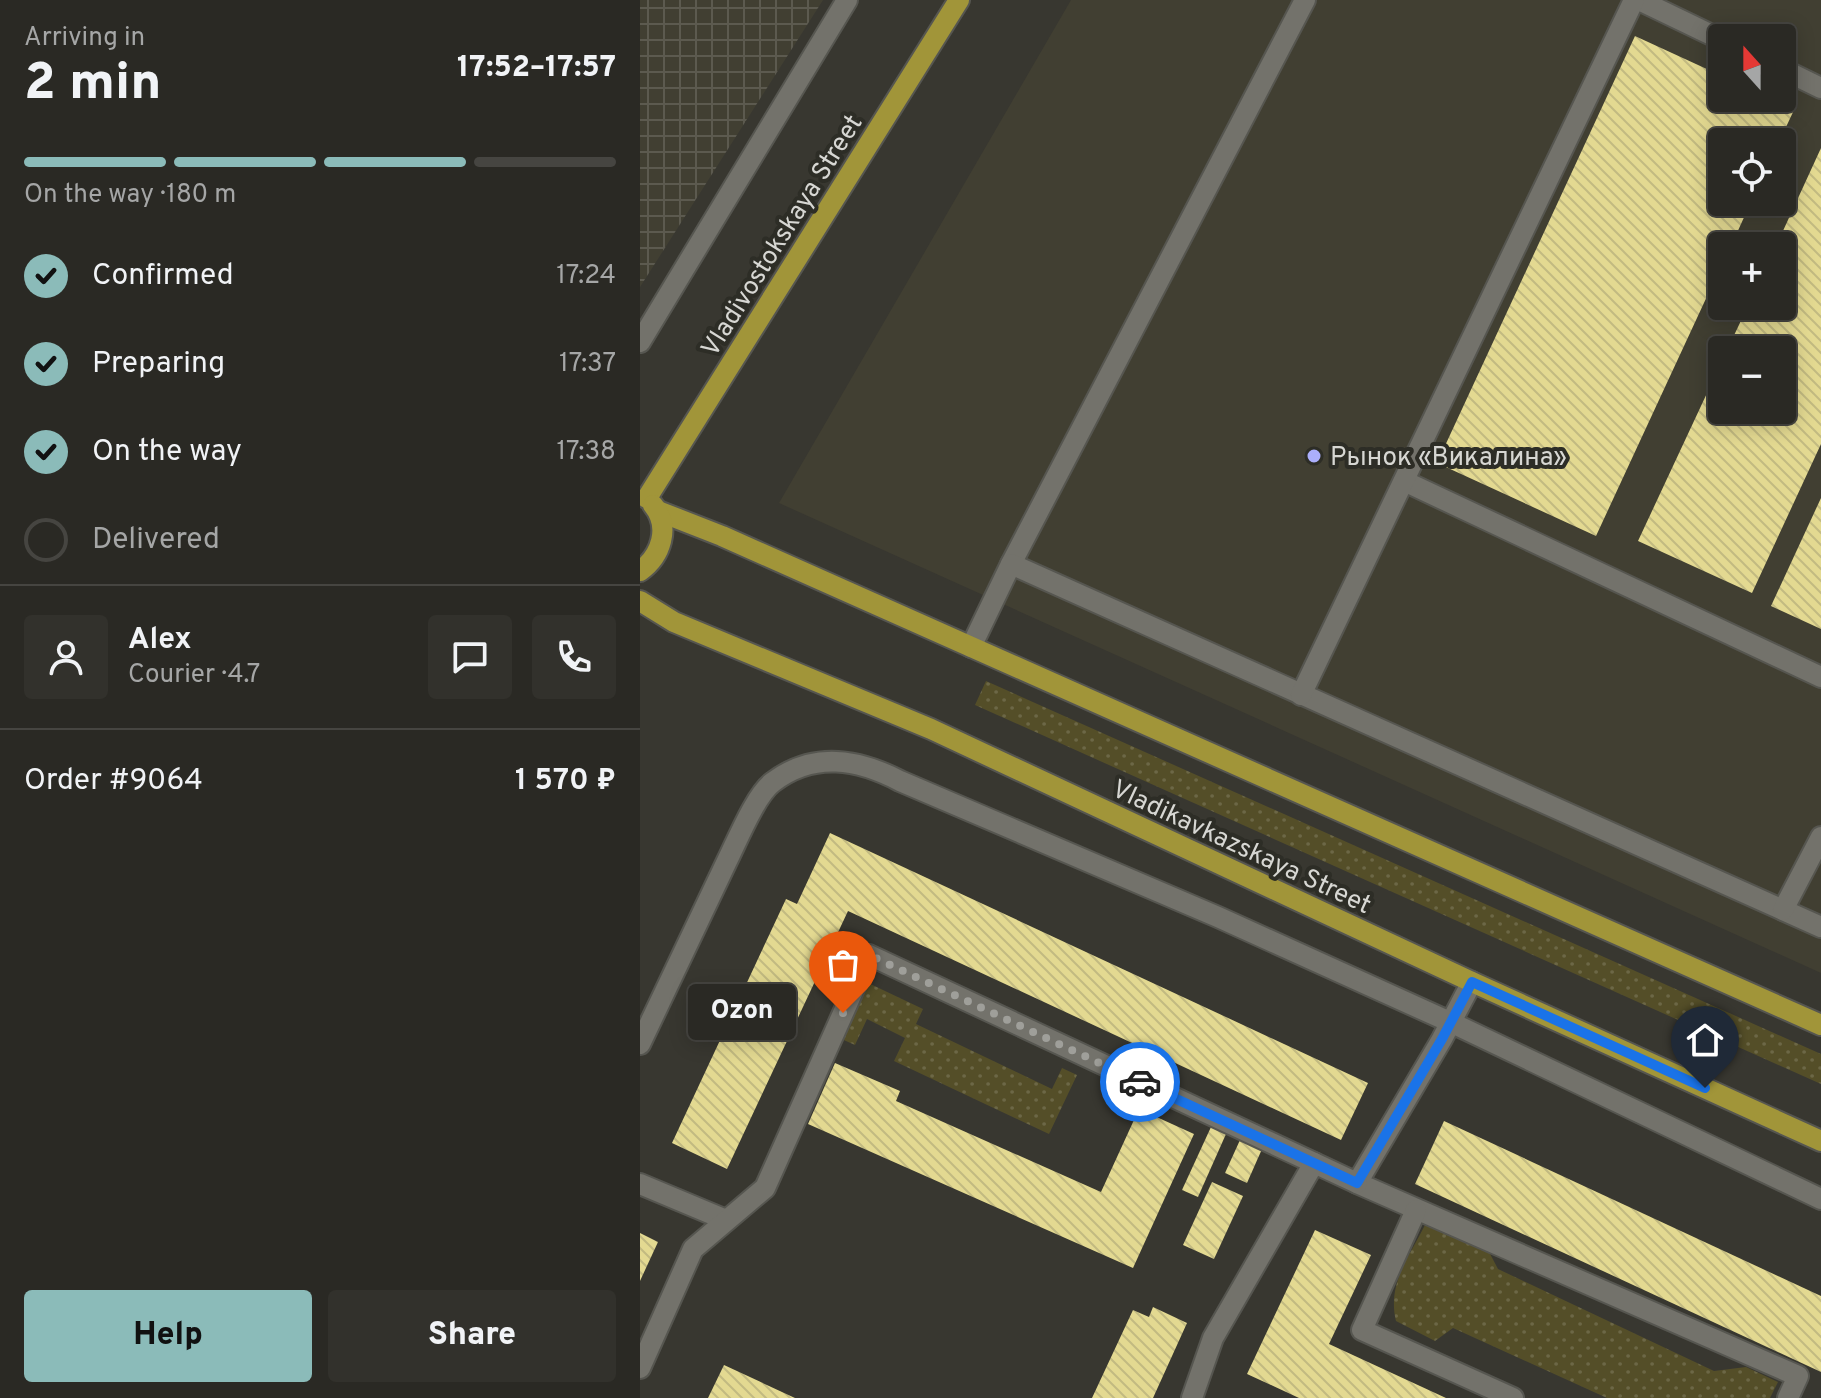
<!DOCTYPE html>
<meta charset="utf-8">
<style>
body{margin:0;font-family:Overpass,sans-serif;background:#32312c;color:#f1f3f6;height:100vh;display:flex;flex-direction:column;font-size:30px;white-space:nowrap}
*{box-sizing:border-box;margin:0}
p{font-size:26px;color:#a5a6a6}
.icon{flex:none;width:44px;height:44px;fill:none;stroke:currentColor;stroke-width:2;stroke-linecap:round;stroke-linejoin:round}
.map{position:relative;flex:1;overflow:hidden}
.details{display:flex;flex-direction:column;background:#2a2924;width:640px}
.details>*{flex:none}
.needle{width:52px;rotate:339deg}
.buttons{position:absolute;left:1068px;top:24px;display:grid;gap:16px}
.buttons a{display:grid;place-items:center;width:88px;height:88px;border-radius:8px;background:#2a2924;box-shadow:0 4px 20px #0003,0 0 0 2px #464541;font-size:40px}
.pin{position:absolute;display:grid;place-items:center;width:68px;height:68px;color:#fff;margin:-82px -34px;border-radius:50% 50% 50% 0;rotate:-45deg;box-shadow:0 0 8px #0007}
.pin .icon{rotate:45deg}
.courier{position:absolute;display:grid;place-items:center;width:80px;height:80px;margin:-40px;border:6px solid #1a73e8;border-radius:50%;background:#fff;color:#222;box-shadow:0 2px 10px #0007}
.bubble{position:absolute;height:56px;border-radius:8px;background:#2a2924;box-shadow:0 4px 20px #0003,0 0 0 2px #464541;font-size:26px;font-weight:800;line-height:56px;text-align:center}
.headline em{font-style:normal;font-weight:800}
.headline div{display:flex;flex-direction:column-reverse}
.headline{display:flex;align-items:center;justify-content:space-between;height:136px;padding:0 24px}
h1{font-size:52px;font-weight:800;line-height:60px}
.bar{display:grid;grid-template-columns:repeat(4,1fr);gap:12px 8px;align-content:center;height:96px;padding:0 24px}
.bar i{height:10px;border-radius:6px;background:#464541}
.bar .current{background:#8bbbb9}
.bar p{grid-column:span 4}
.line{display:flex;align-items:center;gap:20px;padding:0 24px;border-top:2px solid #464541}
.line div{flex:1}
.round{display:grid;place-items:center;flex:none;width:84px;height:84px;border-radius:8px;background:#32312c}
ol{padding:0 24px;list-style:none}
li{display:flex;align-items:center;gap:24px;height:88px}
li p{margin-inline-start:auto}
li .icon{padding:8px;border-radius:50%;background:#8bbbb9;color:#111;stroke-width:4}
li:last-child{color:#a5a6a6}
li i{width:44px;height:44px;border:4px solid #464541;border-radius:50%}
.button{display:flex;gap:16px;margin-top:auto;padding:16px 24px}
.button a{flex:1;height:92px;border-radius:8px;background:#8bbbb9;color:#111;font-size:32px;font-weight:800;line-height:92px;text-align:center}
.button a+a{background:#32312c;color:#f1f3f6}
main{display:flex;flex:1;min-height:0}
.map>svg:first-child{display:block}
.built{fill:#413f32;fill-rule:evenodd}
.industrial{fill:url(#industrial-grid)}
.grass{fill:url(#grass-dots)}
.building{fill:url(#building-back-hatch)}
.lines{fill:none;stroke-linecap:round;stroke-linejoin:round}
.minor-casing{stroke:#565650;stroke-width:24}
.major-casing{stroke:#565650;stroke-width:24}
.minor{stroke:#73726b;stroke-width:20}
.major{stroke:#a19539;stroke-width:20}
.done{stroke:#9f9f9a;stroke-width:8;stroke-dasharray:0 14.4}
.route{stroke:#1a73e8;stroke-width:10}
.poi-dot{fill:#abaffb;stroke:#2d2d26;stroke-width:3}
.labels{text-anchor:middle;stroke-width:8;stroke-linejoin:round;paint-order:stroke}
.street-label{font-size:26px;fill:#d7d7d3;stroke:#2d2d26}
.poi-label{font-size:26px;fill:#d7d7d3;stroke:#2d2d26;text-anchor:start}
</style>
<main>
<section class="details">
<div class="headline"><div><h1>2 min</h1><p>Arriving in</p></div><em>17:52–17:57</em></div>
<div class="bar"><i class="current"></i><i class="current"></i><i class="current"></i><i></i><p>On the way · 180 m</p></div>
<ol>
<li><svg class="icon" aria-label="check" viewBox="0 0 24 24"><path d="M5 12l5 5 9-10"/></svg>Confirmed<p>17:24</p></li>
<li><svg class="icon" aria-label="check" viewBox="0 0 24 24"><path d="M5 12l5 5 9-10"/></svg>Preparing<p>17:37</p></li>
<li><svg class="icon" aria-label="check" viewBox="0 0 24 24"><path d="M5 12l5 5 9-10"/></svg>On the way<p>17:38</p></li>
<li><i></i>Delivered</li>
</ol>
<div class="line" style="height:144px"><a class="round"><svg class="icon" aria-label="person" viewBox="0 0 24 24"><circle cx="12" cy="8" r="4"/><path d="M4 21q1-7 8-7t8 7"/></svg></a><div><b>Alex</b><p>Courier · 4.7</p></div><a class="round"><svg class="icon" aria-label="chat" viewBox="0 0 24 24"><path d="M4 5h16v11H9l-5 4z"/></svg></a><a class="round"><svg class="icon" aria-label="phone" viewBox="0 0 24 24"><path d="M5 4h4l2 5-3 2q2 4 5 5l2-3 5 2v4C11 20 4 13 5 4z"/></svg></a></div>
<div class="line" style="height:104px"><div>Order #9064</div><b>1 570 ₽</b></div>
<div class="button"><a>Help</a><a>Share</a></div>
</section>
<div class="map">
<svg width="1181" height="1398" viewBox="0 0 1181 1398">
<defs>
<pattern id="industrial-grid" width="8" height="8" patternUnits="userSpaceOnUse" patternTransform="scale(2)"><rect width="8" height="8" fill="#413f32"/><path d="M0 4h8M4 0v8" fill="none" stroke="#5c5a4f"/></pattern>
<pattern id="grass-dots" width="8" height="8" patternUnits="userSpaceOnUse" patternTransform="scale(2)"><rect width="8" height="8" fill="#544e28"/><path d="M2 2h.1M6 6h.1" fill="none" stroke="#6c6746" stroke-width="1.8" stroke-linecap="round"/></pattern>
<pattern id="building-back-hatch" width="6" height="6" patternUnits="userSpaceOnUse" patternTransform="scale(2)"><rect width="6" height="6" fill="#e3d991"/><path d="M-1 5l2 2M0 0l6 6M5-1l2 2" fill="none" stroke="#c2ba81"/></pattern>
</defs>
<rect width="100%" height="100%" fill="#383730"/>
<path class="built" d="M431,0H1181V973L139,503ZM1082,38H1142V98H1082ZM1082,142H1142V202H1082ZM1082,246H1142V306H1082ZM1082,350H1142V410H1082Z"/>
<path class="industrial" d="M0,0H183L0,287Z"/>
<g class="grass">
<path d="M346,681L1181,1054V1084L335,705Z"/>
<path d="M224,981L283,1009L276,1024L412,1089L422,1068L437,1075L409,1134L254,1061L265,1038L227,1019L215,1045L197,1037Z"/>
<path d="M785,1225L848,1250L858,1269L1074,1371L1106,1367L1138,1382L1130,1398H967L813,1328L795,1341L756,1321C747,1284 769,1257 785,1225Z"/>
</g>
<g class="building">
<path d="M995,36L1082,76V98H1129L1154,110L1139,142H1082V202H1111L1091,246H1082V264L956,536L797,463Z"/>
<path d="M1181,148V444L1112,593L998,541L1082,361V410H1142V350H1087L1108,306H1142V246H1136Z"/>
<path d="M1181,498V629L1131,606Z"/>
<path d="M190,833L728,1083L701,1140L208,911L87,1169L32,1143L146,899L157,904Z"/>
<path d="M195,1063L260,1091L256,1101L461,1192L499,1109L554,1134L493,1268L168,1124Z"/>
<path d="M804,1121L1181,1296V1372L775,1184Z"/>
<path d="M571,1127L586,1134L558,1197L542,1190Z"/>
<path d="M600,1140L622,1149L607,1183L585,1173Z"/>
<path d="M572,1182L603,1196L574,1259L543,1245Z"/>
<path d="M675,1230L731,1255L689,1344L806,1398H659L607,1374Z"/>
<path d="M0,1233L18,1242L0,1281Z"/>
<path d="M513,1307L547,1323L513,1398H452L493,1310L509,1317Z"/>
<path d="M84,1365L155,1398H68Z"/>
</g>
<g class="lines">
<g class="minor-casing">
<g id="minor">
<path d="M999,0L1082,40"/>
<path d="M1142,69L1181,88"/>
<path d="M0,342L207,0"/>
<path d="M764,481L1181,677"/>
<path d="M371,564L665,0"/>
<path d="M331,647L371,564L1181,927"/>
<path d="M661,695L994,0"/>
<path d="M1143,910L1181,837"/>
<path d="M832,982L802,1039L717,1183L1158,1376L1148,1398"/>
<path d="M0,1044C29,983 58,922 87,861C97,841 116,794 133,782C174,751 218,759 260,781L578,917L810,1022L1181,1199"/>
<path d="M0,1184L86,1220"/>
<path d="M776,1210L722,1330L873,1398"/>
<path d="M0,1368L53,1249L125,1188L229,955L717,1183"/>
<path d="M552,1398L573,1338L674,1163"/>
</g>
</g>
<g class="major-casing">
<g id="major">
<path d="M7,498L319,0"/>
<path d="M18,511L82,536L1181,1025"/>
<path d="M0,571C21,556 31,527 13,505"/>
<path d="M0,601L34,622L291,729L832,982L1181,1141"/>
</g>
</g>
<use href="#minor" class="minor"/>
<use href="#major" class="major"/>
</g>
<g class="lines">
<path class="done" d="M203,1013L229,955L500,1082"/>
<path class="route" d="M500,1082L717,1183L802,1039L832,982L1065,1088"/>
</g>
<circle class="poi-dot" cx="674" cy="456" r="8"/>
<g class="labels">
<g class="street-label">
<text transform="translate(141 235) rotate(-58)" y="9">Vladivostokskaya Street</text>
<text transform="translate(602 846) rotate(25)" y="9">Vladikavkazskaya Street</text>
</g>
<g class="poi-label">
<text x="690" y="465">Рынок «Викалина»</text>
</g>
</g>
</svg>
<div class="buttons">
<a><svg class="needle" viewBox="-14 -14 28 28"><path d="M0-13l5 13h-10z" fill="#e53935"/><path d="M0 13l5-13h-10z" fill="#a5a6a6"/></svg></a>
<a><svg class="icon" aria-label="locate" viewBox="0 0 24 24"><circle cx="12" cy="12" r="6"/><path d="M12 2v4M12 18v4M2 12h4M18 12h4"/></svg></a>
<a>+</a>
<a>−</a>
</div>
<div class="pin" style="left:203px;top:1013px;background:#ea580c"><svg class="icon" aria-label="bag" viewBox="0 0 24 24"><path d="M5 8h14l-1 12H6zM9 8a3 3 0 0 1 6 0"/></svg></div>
<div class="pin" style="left:1065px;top:1088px;background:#1f2937"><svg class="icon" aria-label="home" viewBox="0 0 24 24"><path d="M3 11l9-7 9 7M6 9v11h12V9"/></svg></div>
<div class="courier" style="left:500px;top:1082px"><svg class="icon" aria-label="car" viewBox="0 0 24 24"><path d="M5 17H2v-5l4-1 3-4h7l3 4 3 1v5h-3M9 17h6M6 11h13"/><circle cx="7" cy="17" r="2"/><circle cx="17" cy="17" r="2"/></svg></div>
<div class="bubble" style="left:48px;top:984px;width:108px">Ozon</div>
</div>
</main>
